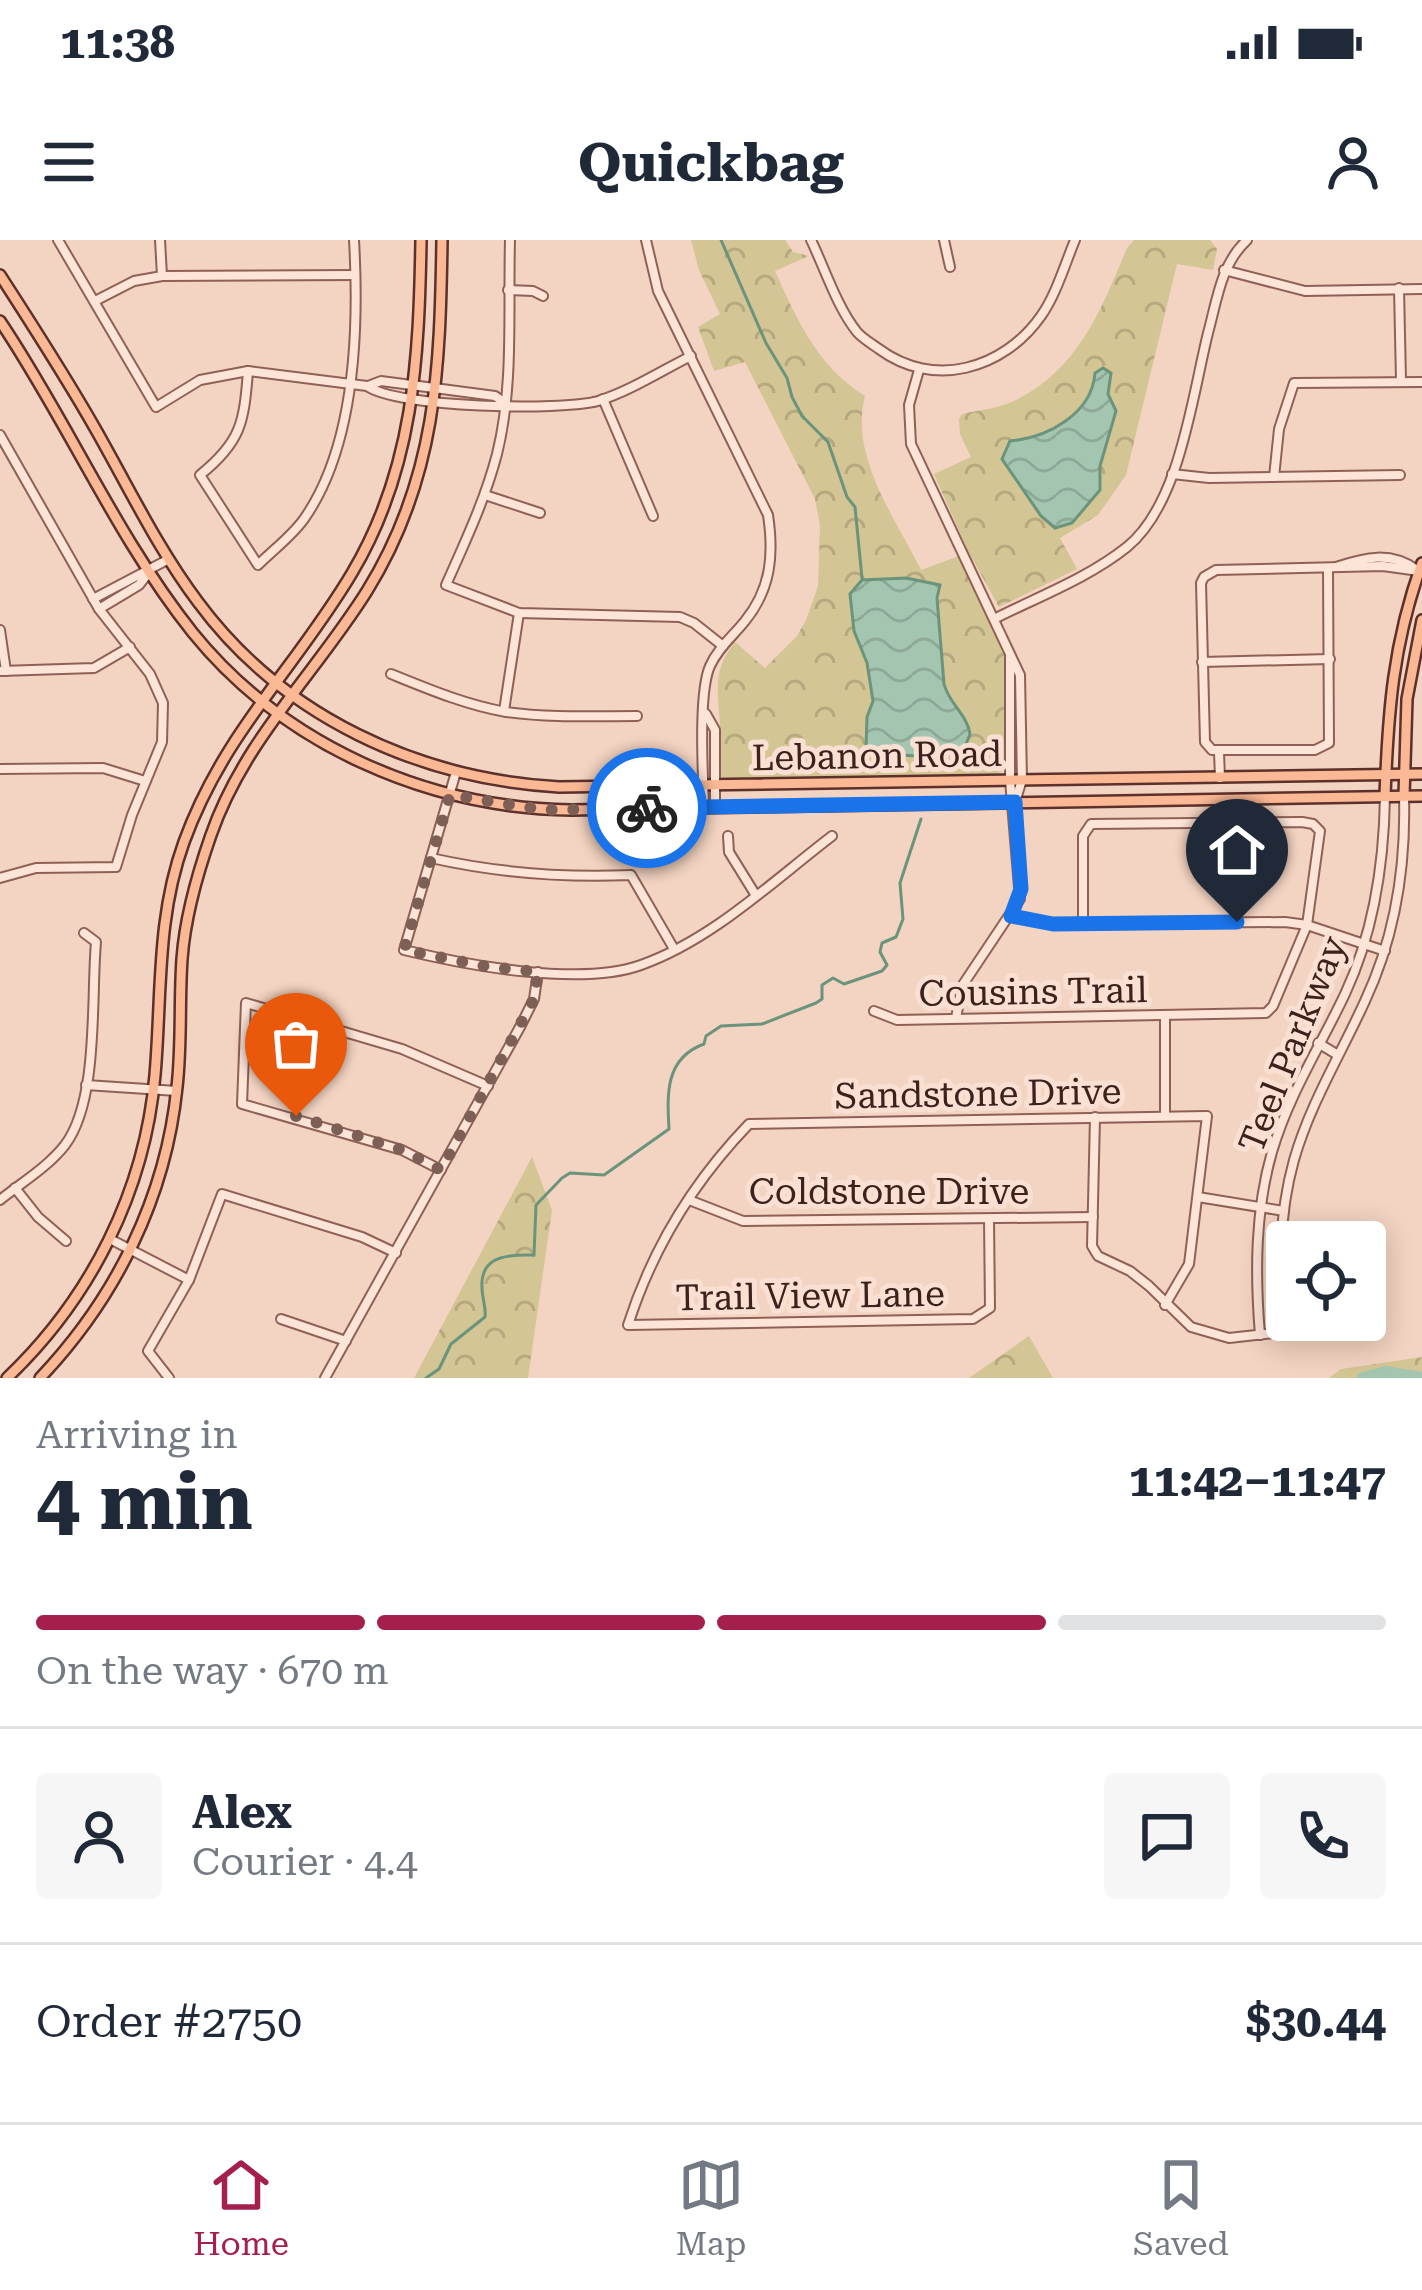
<!DOCTYPE html>
<meta charset="utf-8">
<style>
body{margin:0;font-family:"Roboto Serif",serif;background:#f6f6f7;color:#1f2937;height:100vh;display:flex;flex-direction:column;font-size:45px;white-space:nowrap}
*{box-sizing:border-box;margin:0}
p{font-size:39px;color:#747a83}
.icon{flex:none;width:66px;height:66px;fill:none;stroke:currentColor;stroke-width:2;stroke-linecap:round;stroke-linejoin:round}
.map{position:relative;height:1138px;overflow:hidden}
.side{display:flex;flex-direction:column;background:#fff;flex:1}
.side>*{flex:none}
.fabs{position:absolute;left:1266px;top:981px;display:grid;gap:24px}
.fabs a{display:grid;place-items:center;width:120px;height:120px;border-radius:12px;background:#fff;box-shadow:0 6px 30px #0003;font-size:60px}
.pin{position:absolute;display:grid;place-items:center;width:102px;height:102px;color:#fff;margin:-123px -51px;border-radius:50% 50% 50% 0;rotate:-45deg;box-shadow:0 0 12px #0007}
.pin .icon{rotate:45deg}
.courier{position:absolute;display:grid;place-items:center;width:120px;height:120px;margin:-60px;border:9px solid #1a73e8;border-radius:50%;background:#fff;color:#222;box-shadow:0 3px 15px #0007}
.headline em{font-style:normal;font-weight:700}
.headline div{display:flex;flex-direction:column-reverse}
.headline{display:flex;align-items:center;justify-content:space-between;height:204px;padding:0 36px}
h1{font-size:78px;font-weight:700;line-height:90px}
.bar{display:grid;grid-template-columns:repeat(4,1fr);gap:18px 12px;align-content:center;height:144px;padding:0 36px}
.bar i{height:15px;border-radius:9px;background:#e0e1e3}
.bar .selected{background:#a51f4d}
.bar p{grid-column:span 4}
.line{display:flex;align-items:center;gap:30px;padding:0 36px;border-top:3px solid #e0e1e3}
.line div{flex:1}
.round{display:grid;place-items:center;flex:none;width:126px;height:126px;border-radius:12px;background:#f6f6f7}
.status{display:flex;justify-content:space-between;align-items:center;height:84px;padding:0 60px;background:#fff;direction:ltr}
.status svg{height:33px;fill:currentColor}
header{display:flex;justify-content:space-between;align-items:center;height:156px;padding:0 36px;background:#fff;font-size:54px;font-weight:700}
.menu{display:flex;justify-content:space-around;align-items:center;height:168px;border-top:3px solid #e0e1e3;background:#fff;font-size:33px;color:#747a83}
.menu a{display:grid;justify-items:center;gap:6px}
.menu .selected{color:#a51f4d}
.map>svg:first-child{display:block}
.forest{fill:url(#forest-crowns)}
.water{fill:url(#water-waves);stroke:#6a947b;stroke-width:3}
.lines{fill:none;stroke-linecap:round;stroke-linejoin:round}
.stream{stroke:#6a947b;stroke-width:3}
.river{stroke:#a4c5b0;stroke-width:12}
.minor-casing{stroke:#8f6156;stroke-width:12}
.major-casing{stroke:#5c312b;stroke-width:14}
.minor{stroke:#fce4d6;stroke-width:8}
.major{stroke:#fab895;stroke-width:9}
.done{stroke:#7d5f56;stroke-width:12;stroke-dasharray:0 21.6}
.route{stroke:#1a73e8;stroke-width:15}
.labels{text-anchor:middle;stroke-width:10;stroke-linejoin:round;paint-order:stroke}
.street-label{font-size:36px;fill:#3d211c;stroke:#f9e0d2}
</style>
<div class="status"><b>11:38</b><svg viewBox="0 0 49 12"><path d="M0 12V9h3v3zM5 12V6h3v6zM10 12V3h3v9zM15 12V0h3v12zM26 1h20v11H26zM47 4h2v5h-2z"/></svg></div>
<header><svg class="icon" aria-label="menu" viewBox="0 0 24 24"><path d="M4 6h16M4 12h16M4 18h16"/></svg>Quickbag<svg class="icon" aria-label="person" viewBox="0 0 24 24"><circle cx="12" cy="8" r="4"/><path d="M4 21q1-7 8-7t8 7"/></svg></header>
<div class="map">
<svg width="1422" height="1138" viewBox="0 0 1422 1138">
<defs>
<pattern id="forest-crowns" width="20" height="18" patternUnits="userSpaceOnUse" patternTransform="scale(3)"><rect width="20" height="18" fill="#d3c594"/><path d="M2 6a3 3 0 1 1 6 0M12 15a3 3 0 1 1 6 0" fill="none" stroke="#b6a97f"/></pattern>
<pattern id="water-waves" width="16" height="10" patternUnits="userSpaceOnUse" patternTransform="scale(3)"><rect width="16" height="10" fill="#a4c5b0"/><path d="M0 5q4-4 8 0t8 0" fill="none" stroke="#8ea997"/></pattern>
</defs>
<rect width="100%" height="100%" fill="#f3d3c1"/>
<g class="forest">
<path d="M691,0H785L793,12L809,16L775,31C797,80 818,127 865,156C849,216 896,279 921,330L959,316L1005,413L1004,529L997,534L723,539L720,534C720,518 722,501 720,485C718,451 712,430 735,402L765,428L797,396L806,380L818,346L820,285L815,259L745,122L714,131L698,87L720,74L699,30Z"/>
<path d="M1134,0H1210L1217,9L1213,30L1177,24L1126,235L1098,275L1060,298L1077,329L999,367L968,311L934,234L971,217L960,194L959,179L962,174C980,170 1002,168 1018,159C1079,128 1102,68 1127,8Z"/>
<path d="M532,917L552,970L528,1138H414Z"/>
<path d="M1029,1096L1053,1138H969Z"/>
<path d="M1422,1117V1138H1329L1341,1129Z"/>
</g>
<g class="water">
<path d="M1103,128L1111,133L1108,154L1116,171L1100,226V250L1072,283L1055,288L1041,276L1002,219L1010,201C1047,198 1092,174 1095,133Z"/>
<path d="M906,338L940,345L937,358L944,444C949,464 967,474 970,494L963,512L937,509L916,516L884,514L866,507L867,477L873,461L867,423L854,391L850,354L862,340Z"/>
</g>
<g class="lines">
<g class="stream">
<path d="M721,0L766,103L787,138L792,157L802,176L828,202L847,257L855,267L862,338"/>
<path d="M426,1138L439,1129L451,1104L485,1077C486,1071 484,1064 483,1057C476,1018 501,1014 534,1015L536,965L562,938L570,933L604,935L669,889C667,854 665,818 704,804L706,796L721,786L762,784L816,763L822,759V745L833,738L844,744L882,731L887,725L880,712L882,703L896,697L903,679L900,643L921,579"/>
</g>
<path class="river" d="M1363,1138L1386,1132L1422,1138"/>
<g class="minor-casing">
<g id="minor">
<path d="M58,0L156,167L200,140L248,131L367,146C397,168 561,171 598,161C630,151 661,131 691,116"/>
<path d="M160,0L162,36"/>
<path d="M510,0C508,71 514,146 497,214C485,260 465,302 446,345L519,373L680,377L694,383L723,406"/>
<path d="M646,0L658,51L768,275C774,315 771,349 745,381C733,396 718,408 710,426C698,453 703,534 704,567"/>
<path d="M811,0C825,29 837,67 857,92C862,98 872,104 879,109C933,149 1003,130 1041,76C1056,55 1065,24 1075,0"/>
<path d="M944,0L950,27"/>
<path d="M1224,30L1305,51L1422,49"/>
<path d="M1399,48L1401,141"/>
<path d="M508,50L533,51L543,56"/>
<path d="M95,61L134,41L162,36L355,35"/>
<path d="M919,130L909,165L911,204L1020,435L1022,540L1015,562"/>
<path d="M248,131C244,183 241,202 200,235L258,325C273,310 292,296 304,279C356,205 359,87 354,0"/>
<path d="M368,146L381,141L495,156L505,163"/>
<path d="M603,159L653,276"/>
<path d="M0,195L99,369L150,434L163,463L162,502L132,575L116,627L36,628L0,638"/>
<path d="M1172,234L1209,238L1400,235"/>
<path d="M1274,237L1279,189L1294,143L1422,142"/>
<path d="M485,255L540,273"/>
<path d="M1336,327C1365,317 1391,311 1417,330"/>
<path d="M1328,330L1329,503L1315,510H1212L1205,502L1201,343L1204,337L1216,330L1383,326L1419,331"/>
<path d="M93,359L169,319"/>
<path d="M99,369L139,345L150,331"/>
<path d="M996,378C1040,356 1088,338 1127,307C1180,264 1192,157 1208,93C1217,60 1221,24 1247,0"/>
<path d="M0,390L6,431"/>
<path d="M1202,422L1330,419"/>
<path d="M0,431L94,428L130,407"/>
<path d="M391,434C428,449 466,465 506,472C549,478 593,476 637,476"/>
<path d="M504,471L519,373"/>
<path d="M706,474L715,490V567"/>
<path d="M1219,512L1220,538"/>
<path d="M0,529L103,528L145,541"/>
<path d="M456,532L404,710C466,725 580,747 641,725C712,700 773,641 832,596"/>
<path d="M728,596L729,612L755,654"/>
<path d="M431,618C498,633 562,638 631,635L674,709"/>
<path d="M1011,676L1053,684L1285,682L1307,685L1385,711"/>
<path d="M874,771L897,780L1266,773L1273,766L1307,685L1320,591L1313,584L1302,582L1091,584L1083,596V684"/>
<path d="M1165,776V876"/>
<path d="M956,778L962,746L1020,659L1010,540V417"/>
<path d="M1318,803L1338,815"/>
<path d="M86,845L177,851"/>
<path d="M1095,877L1092,1006L1098,1016L1130,1031L1149,1046L1191,1087L1229,1098L1284,1092C1279,1034 1278,977 1294,920C1310,864 1341,814 1365,761C1395,697 1406,627 1404,556"/>
<path d="M441,930L402,910L242,864L246,763L402,809L488,846"/>
<path d="M15,948L38,977L66,1001"/>
<path d="M1198,957L1284,971"/>
<path d="M0,960C21,943 48,927 65,905C99,860 91,758 96,702L84,693"/>
<path d="M689,960L743,981L1093,977"/>
<path d="M989,979L990,1068L973,1079L628,1085C652,1010 694,941 749,884L1207,876L1189,1024L1165,1065"/>
<path d="M110,999L189,1040"/>
<path d="M281,1079L346,1101"/>
<path d="M1260,1095C1255,1034 1255,971 1272,912C1289,854 1320,807 1345,754C1374,692 1384,624 1385,556"/>
<path d="M169,1138L148,1111L189,1040L222,954L362,997L396,1013"/>
<path d="M325,1138L520,787L534,759L538,732"/>
</g>
</g>
<g class="major-casing">
<g id="major">
<path d="M0,35C33,86 66,137 96,190C129,248 158,309 198,362C283,477 419,539 559,547L1422,534"/>
<path d="M0,81C68,182 117,298 193,393C284,505 427,568 571,570L1422,556"/>
<path d="M1385,556C1388,472 1393,403 1422,323"/>
<path d="M1404,556L1407,459L1422,380"/>
<path d="M7,1138C91,1058 145,951 155,835C162,755 156,679 184,602C224,492 295,429 352,333C414,229 419,118 421,0"/>
<path d="M40,1138C116,1058 166,957 177,847C182,804 179,762 182,719C185,677 197,635 211,595C244,500 315,434 367,351C437,238 440,128 442,0"/>
</g>
</g>
<use href="#minor" class="minor"/>
<use href="#major" class="major"/>
</g>
<g class="lines">
<path class="done" d="M296,876L402,910L441,930L534,759L538,732L489,727L404,710L450,555L544,570L647,568"/>
<path class="route" d="M647,568L1015,562L1021,649L1011,676L1053,684L1237,682"/>
</g>
<g class="labels">
<g class="street-label">
<text transform="translate(877 515) rotate(-1)" y="13">Lebanon Road</text>
<text transform="translate(1033 751) rotate(-1)" y="13">Cousins Trail</text>
<text transform="translate(1292 804) rotate(-68)" y="13">Teel Parkway</text>
<text transform="translate(978 853) rotate(-1)" y="13">Sandstone Drive</text>
<text x="889" y="964">Coldstone Drive</text>
<text transform="translate(810 1055) rotate(-1)" y="13">Trail View Lane</text>
</g>
</g>
</svg>
<div class="fabs">
<a><svg class="icon" aria-label="locate" viewBox="0 0 24 24"><circle cx="12" cy="12" r="6"/><path d="M12 2v4M12 18v4M2 12h4M18 12h4"/></svg></a>
</div>
<div class="pin" style="left:296px;top:876px;background:#ea580c"><svg class="icon" aria-label="bag" viewBox="0 0 24 24"><path d="M5 8h14l-1 12H6zM9 8a3 3 0 0 1 6 0"/></svg></div>
<div class="pin" style="left:1237px;top:682px;background:#1f2937"><svg class="icon" aria-label="home" viewBox="0 0 24 24"><path d="M3 11l9-7 9 7M6 9v11h12V9"/></svg></div>
<div class="courier" style="left:647px;top:568px"><svg class="icon" aria-label="bike" viewBox="0 0 24 24"><circle cx="6" cy="16" r="4"/><circle cx="18" cy="16" r="4"/><path d="M6 16l4-8h5l3 8M10 8l3 8H6M13 5h3"/></svg></div>
</div>
<section class="side">
<div class="headline"><div><h1>4 min</h1><p>Arriving in</p></div><em>11:42–11:47</em></div>
<div class="bar"><i class="selected"></i><i class="selected"></i><i class="selected"></i><i></i><p>On the way · 670 m</p></div>
<div class="line" style="height:216px"><a class="round"><svg class="icon" aria-label="person" viewBox="0 0 24 24"><circle cx="12" cy="8" r="4"/><path d="M4 21q1-7 8-7t8 7"/></svg></a><div><b>Alex</b><p>Courier · 4.4</p></div><a class="round"><svg class="icon" aria-label="chat" viewBox="0 0 24 24"><path d="M4 5h16v11H9l-5 4z"/></svg></a><a class="round"><svg class="icon" aria-label="phone" viewBox="0 0 24 24"><path d="M5 4h4l2 5-3 2q2 4 5 5l2-3 5 2v4C11 20 4 13 5 4z"/></svg></a></div>
<div class="line" style="height:156px"><div>Order #2750</div><b>$30.44</b></div>
</section>
<nav class="menu">
<a class="selected"><svg class="icon" aria-label="home" viewBox="0 0 24 24"><path d="M3 11l9-7 9 7M6 9v11h12V9"/></svg>Home</a>
<a><svg class="icon" aria-label="map" viewBox="0 0 24 24"><path d="M3 6l6-2 6 2 6-2v14l-6 2-6-2-6 2zM9 4v14M15 6v14"/></svg>Map</a>
<a><svg class="icon" aria-label="saved" viewBox="0 0 24 24"><path d="M7 4h10v16l-5-4-5 4z"/></svg>Saved</a>
</nav>
